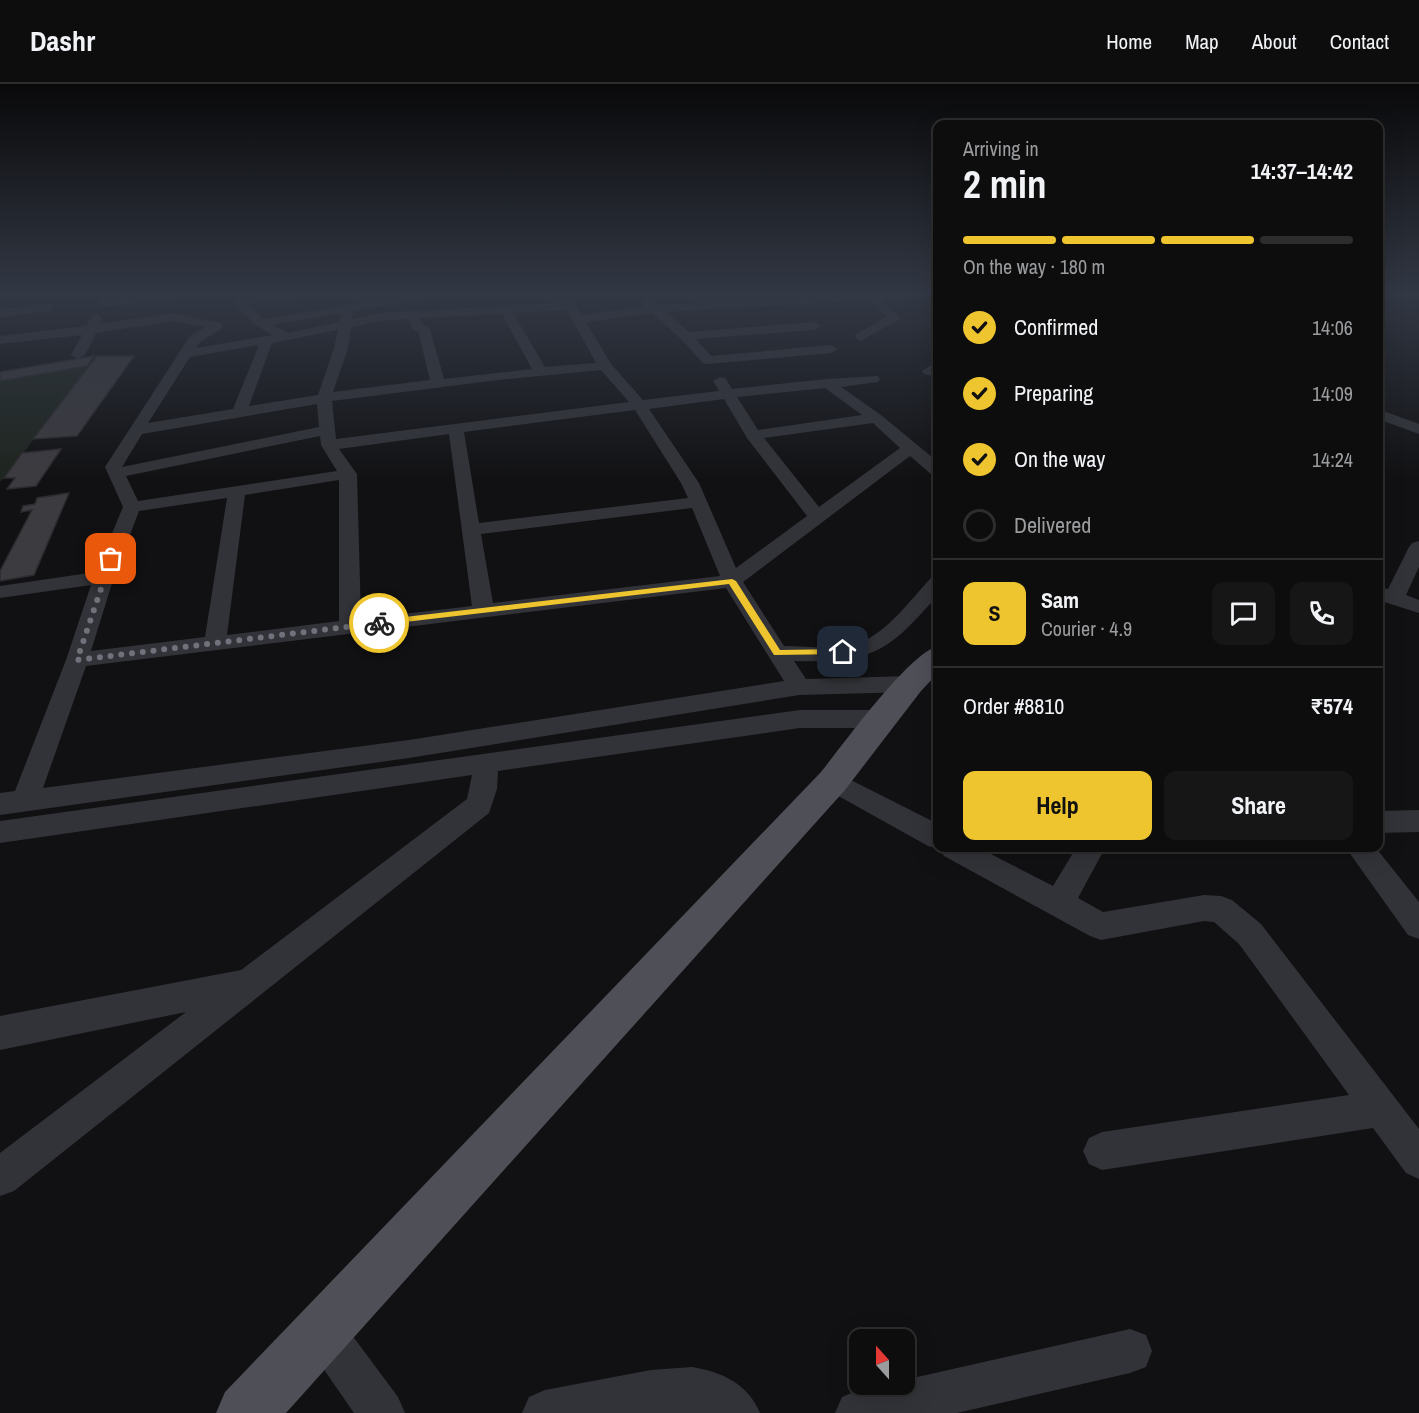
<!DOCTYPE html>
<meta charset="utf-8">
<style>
body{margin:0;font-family:"Archivo Narrow",sans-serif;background:#161617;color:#f1f3f6;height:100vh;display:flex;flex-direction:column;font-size:22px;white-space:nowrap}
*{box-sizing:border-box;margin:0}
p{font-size:20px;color:#9a9c9e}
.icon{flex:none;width:33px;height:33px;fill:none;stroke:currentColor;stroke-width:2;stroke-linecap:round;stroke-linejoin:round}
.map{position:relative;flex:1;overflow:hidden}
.drawer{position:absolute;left:933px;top:36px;width:450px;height:732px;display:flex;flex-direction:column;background:#0d0d0e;border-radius:12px;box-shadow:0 6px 24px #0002,0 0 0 2px #2d2d2e}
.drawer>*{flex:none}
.needle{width:39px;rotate:339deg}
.tools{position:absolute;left:849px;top:1245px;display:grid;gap:12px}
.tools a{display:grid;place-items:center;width:66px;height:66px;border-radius:12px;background:#0d0d0e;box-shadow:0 6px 24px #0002,0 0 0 2px #2d2d2e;font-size:30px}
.pin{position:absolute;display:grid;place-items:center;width:51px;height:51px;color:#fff;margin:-26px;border-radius:12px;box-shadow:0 3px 9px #0006}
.courier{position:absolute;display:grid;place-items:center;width:60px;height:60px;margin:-30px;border:4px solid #eec52e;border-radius:50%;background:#fff;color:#222;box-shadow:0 2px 8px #0007}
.headline em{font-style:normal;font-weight:700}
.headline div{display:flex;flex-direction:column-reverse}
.headline{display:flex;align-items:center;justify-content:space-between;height:102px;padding:0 30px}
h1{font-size:39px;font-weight:700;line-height:45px}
.bar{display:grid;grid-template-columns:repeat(4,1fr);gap:9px 6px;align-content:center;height:72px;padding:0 30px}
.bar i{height:8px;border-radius:4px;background:#2d2d2e}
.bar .selected{background:#eec52e}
.bar p{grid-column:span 4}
.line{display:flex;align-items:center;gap:15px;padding:0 30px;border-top:2px solid #2d2d2e}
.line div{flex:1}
.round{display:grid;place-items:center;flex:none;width:63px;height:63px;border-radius:12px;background:#161617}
ol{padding:0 30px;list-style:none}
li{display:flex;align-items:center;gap:18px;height:66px}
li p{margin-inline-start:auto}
li .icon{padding:6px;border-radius:50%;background:#eec52e;color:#111;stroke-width:4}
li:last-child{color:#9a9c9e}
li i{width:33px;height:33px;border:3px solid #2d2d2e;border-radius:50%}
.button{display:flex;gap:12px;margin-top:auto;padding:12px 30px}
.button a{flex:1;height:69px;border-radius:12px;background:#eec52e;color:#111;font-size:24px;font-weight:700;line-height:69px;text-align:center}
.button a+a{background:#161617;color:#f1f3f6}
header{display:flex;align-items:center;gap:36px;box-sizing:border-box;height:84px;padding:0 30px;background:#0d0d0e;border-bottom:2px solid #2d2d2e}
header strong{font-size:28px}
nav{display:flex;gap:33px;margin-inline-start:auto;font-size:21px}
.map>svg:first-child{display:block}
.green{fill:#1e251f}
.building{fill:#3c3b40;stroke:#2c2b2f;stroke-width:1.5}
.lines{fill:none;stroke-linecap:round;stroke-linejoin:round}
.minor{fill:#323338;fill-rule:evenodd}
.major{fill:#4e4f57;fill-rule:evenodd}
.route{fill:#eec52e}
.done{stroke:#70727b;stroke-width:6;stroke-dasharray:0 10.8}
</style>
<header>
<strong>Dashr</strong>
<nav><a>Home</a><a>Map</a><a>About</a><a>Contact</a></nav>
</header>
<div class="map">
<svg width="1419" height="1329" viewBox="0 0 1419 1329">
<rect width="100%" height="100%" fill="#111113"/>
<path class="green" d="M90,282L4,394L0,398V297Z"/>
<g class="building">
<path d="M94,272L87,282L0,297V288Z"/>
<path d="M97,272H134L77,352L33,355Z"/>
<path d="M61,365L36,402L7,405L15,394H4L22,369Z"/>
<path d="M69,409L34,491L0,497V487L32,426L21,428L23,422L35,420L37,414Z"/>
</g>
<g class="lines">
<g class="minor">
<path d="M155,210H193L187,213L105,223L99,219L105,215Z"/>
<path d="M278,210H308L302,213L248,221L264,235L412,210H439L433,213L353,227L352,235L381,229L571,218L575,219L582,231L645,222L642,219L648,215L658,221L858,210H926L920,213L882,216L901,234L861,257L855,253L856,250L887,233L869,216L666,228L689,248L815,238L821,242L815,246L696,255L711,272L831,261L838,265L831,269L708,280L703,279L681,255L652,229L586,238L611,280L643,316L719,307L713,297L720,293L725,294L732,305L827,295L878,292L880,295L878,298L841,303L881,331L938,378V392L932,391L910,372L743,498L784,562C808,562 836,567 859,559C888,548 910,516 931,494L938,492V511C887,569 873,579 794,577L806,595L910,592L918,594L922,600L918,606L910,608L799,611L409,674L0,731V709L15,707L66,576L91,501L0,514V502L96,488L123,423L105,383L190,252L205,243L172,237L96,249L85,271L78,275L71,271L82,251L0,260V252L86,242L93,231L97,230L103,234L100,240L172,229L221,239L223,242L221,245L200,258L196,264L273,251L257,242L233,219L239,215ZM567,226L596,279L545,283L513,229ZM341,229L339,238L288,249L273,241ZM502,230L532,285L444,295L430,245L423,240L419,234ZM407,235L414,246L418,247L430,296L333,308L348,264L351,243L381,237ZM338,246L334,264L318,311L249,322L272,259ZM259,261L233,325L148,339L190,273ZM601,286L629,318L336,355L332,317L498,296ZM825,304L862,331L758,346L737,313ZM724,315L747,354L807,432L736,484L699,399L649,325ZM317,320L319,343L122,383L142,350ZM635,326L681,399L688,414L479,439L464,348ZM873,339L900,364L819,423L764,354ZM449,350L472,522L361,535L357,390L339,365ZM320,352L321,361L337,387L138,417L126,392ZM339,396V537L227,551L245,411ZM227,414L205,553L91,567L114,493L139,427ZM692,424L720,492L493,519L481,450ZM726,504L784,597L409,656L43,704L86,582Z"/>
<path d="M48,220L52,221V227L0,233V225Z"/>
<path d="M938,277V293L924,290L922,287Z"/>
<path d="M1378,325L1419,340V350L1378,335Z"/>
<path d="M1419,457V483L1406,511L1419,516V529L1378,516V503L1388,505L1409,463L1412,459Z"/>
<path d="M800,626H882L891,629L894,635L891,641L882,644H800L498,687L497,705L489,729L14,1107L0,1112V1069L186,928L0,966V932L241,886L467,715L472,691L0,759V737Z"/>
<path d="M833,687L938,740V764H979L1053,802L1076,764H1105L1078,814L1103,828L1204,811L1221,812L1232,816L1261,840L1419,1045V1095L1406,1089L1373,1044L1102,1086L1089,1080L1083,1067L1089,1054L1102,1048L1349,1011L1239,860L1214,838L1204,837L1101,856L1090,852L944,772L940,765L928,762L824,704L820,697L824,690Z"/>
<path d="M1419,726V748L1378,749V727Z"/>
<path d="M1346,764H1376L1419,818V855L1408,851Z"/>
<path d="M322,1224L337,1231L398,1313L405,1329H354L307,1261L300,1246L307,1231Z"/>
<path d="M1130,1245L1146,1251L1152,1267L1146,1283L1130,1289L957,1329H835L842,1313C863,1304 882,1300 904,1300V1296Z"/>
<path d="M692,1283C722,1288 748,1300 760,1329H522L529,1313L545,1306L651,1286Z"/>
</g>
<path class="major" d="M938,562V589L921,607L845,706L286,1329H216L225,1308L821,688C843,661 908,570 938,562Z"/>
</g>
<linearGradient id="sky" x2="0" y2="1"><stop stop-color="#09090a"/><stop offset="0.53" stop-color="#323844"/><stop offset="1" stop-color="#323844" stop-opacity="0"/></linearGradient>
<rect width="1419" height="396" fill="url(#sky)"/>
<path class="route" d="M732,495L736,497L780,566L843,565L846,566V570L774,571L729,500L379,541L375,539L379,536Z"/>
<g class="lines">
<path class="done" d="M111,475L77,576L379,539"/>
</g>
</svg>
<div class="tools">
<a><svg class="needle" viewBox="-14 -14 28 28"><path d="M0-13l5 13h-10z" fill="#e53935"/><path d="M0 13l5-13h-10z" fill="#9a9c9e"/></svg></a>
</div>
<div class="pin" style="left:111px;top:475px;background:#ea580c"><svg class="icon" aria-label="bag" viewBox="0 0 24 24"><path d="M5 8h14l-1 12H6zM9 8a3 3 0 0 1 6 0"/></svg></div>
<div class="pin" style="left:843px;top:568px;background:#1f2937"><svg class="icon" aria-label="home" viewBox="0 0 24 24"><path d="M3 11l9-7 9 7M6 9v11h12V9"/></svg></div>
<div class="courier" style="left:379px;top:539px"><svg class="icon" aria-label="bike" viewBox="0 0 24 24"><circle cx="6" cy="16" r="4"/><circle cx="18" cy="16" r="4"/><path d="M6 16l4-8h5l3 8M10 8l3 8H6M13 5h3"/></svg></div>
<section class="drawer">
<div class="headline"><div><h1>2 min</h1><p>Arriving in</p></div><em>14:37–14:42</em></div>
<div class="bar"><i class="selected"></i><i class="selected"></i><i class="selected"></i><i></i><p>On the way · 180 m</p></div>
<ol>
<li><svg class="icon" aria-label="check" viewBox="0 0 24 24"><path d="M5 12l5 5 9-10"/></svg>Confirmed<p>14:06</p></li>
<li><svg class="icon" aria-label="check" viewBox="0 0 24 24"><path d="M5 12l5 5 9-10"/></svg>Preparing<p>14:09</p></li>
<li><svg class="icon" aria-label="check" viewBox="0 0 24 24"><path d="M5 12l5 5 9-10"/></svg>On the way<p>14:24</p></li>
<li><i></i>Delivered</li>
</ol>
<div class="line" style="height:108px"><b class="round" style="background:#eec52e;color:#111">S</b><div><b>Sam</b><p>Courier · 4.9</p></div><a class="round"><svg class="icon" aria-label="chat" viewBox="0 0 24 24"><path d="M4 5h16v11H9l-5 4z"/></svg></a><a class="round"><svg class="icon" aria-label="phone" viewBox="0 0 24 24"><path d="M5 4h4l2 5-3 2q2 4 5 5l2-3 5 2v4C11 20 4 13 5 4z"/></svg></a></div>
<div class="line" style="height:78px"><div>Order #8810</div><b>₹574</b></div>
<div class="button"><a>Help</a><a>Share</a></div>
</section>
</div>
